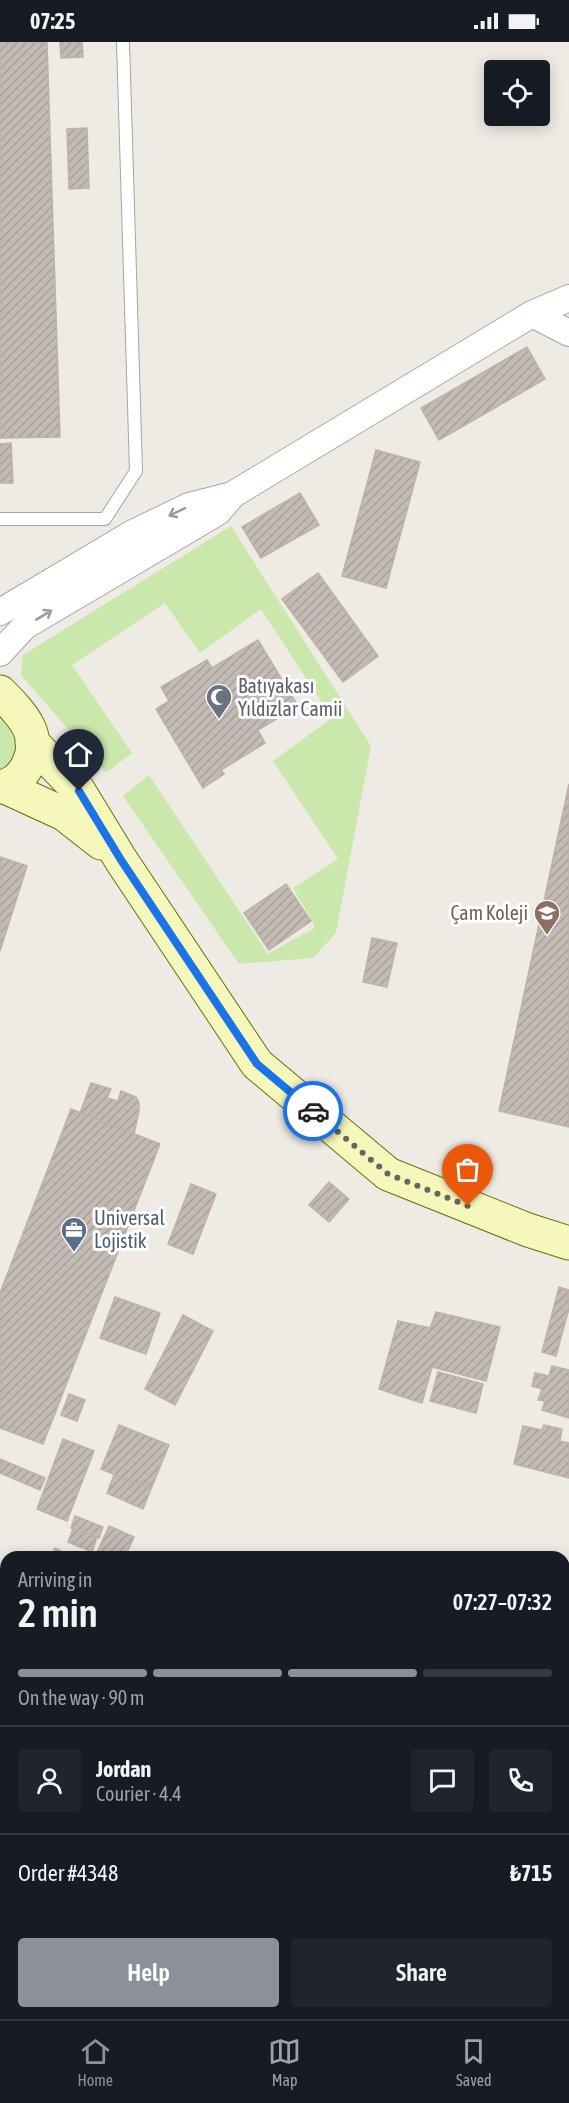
<!DOCTYPE html>
<meta charset="utf-8">
<style>
body{margin:0;font-family:"Asap Condensed",sans-serif;background:#20242c;color:#f1f3f6;height:100vh;display:flex;flex-direction:column;font-size:22px;white-space:nowrap}
*{box-sizing:border-box;margin:0}
p{font-size:20px;color:#9ea1a6}
.icon{flex:none;width:33px;height:33px;fill:none;stroke:currentColor;stroke-width:2;stroke-linecap:round;stroke-linejoin:round}
.map{position:relative;flex:1;overflow:hidden}
.drawer{position:absolute;left:0px;top:1509px;width:570px;height:468px;display:flex;flex-direction:column;background:#171b24;border-radius:18px 18px 0 0;box-shadow:0 3px 15px #0003}
.drawer>*{flex:none}
.controls{position:absolute;left:484px;top:18px;display:grid;gap:12px}
.controls a{display:grid;place-items:center;width:66px;height:66px;border-radius:6px;background:#171b24;box-shadow:0 3px 15px #0003;font-size:30px}
.pin{position:absolute;display:grid;place-items:center;width:51px;height:51px;color:#fff;margin:-62px -26px;border-radius:50% 50% 50% 0;rotate:-45deg;box-shadow:0 0 6px #0007}
.pin .icon{rotate:45deg}
.courier{position:absolute;display:grid;place-items:center;width:60px;height:60px;margin:-30px;border:4px solid #1a73e8;border-radius:50%;background:#fff;color:#222;box-shadow:0 2px 8px #0007}
.head em{font-style:normal;font-weight:600}
.head div{display:flex;flex-direction:column-reverse}
.head{display:flex;align-items:center;justify-content:space-between;height:102px;padding:0 18px}
h1{font-size:39px;font-weight:600;line-height:45px}
.bar{display:grid;grid-template-columns:repeat(4,1fr);gap:9px 6px;align-content:center;height:72px;padding:0 18px}
.bar i{height:8px;border-radius:4px;background:#363941}
.bar .active{background:#8c9099}
.bar p{grid-column:span 4}
.line{display:flex;align-items:center;gap:15px;padding:0 18px;border-top:2px solid #363941}
.line div{flex:1}
.round{display:grid;place-items:center;flex:none;width:63px;height:63px;border-radius:6px;background:#20242c}
.cta{display:flex;gap:12px;margin-top:auto;padding:12px 18px}
.cta a{flex:1;height:69px;border-radius:6px;background:#8c9099;color:#fff;font-size:24px;font-weight:600;line-height:69px;text-align:center}
.cta a+a{background:#20242c;color:#f1f3f6}
.status{display:flex;justify-content:space-between;align-items:center;height:42px;padding:0 30px;background:#171b24;direction:ltr}
.status svg{height:16px;fill:currentColor}
.tab-bar{display:flex;justify-content:space-around;align-items:center;height:84px;border-top:2px solid #363941;background:#171b24;font-size:16px;color:#9ea1a6}
.tab-bar a{display:grid;justify-items:center;gap:3px}
.tab-bar .active{color:#8c9099}
.map>svg:first-child{display:block}
.grass{fill:#cae7ac}
.building{fill:url(#building-hatch);stroke:#c0b1a7;stroke-width:1.5}
.lines{fill:none;stroke-linecap:round;stroke-linejoin:round}
.lane-casing{stroke:#a5a5a5;stroke-width:14}
.street-casing{stroke:#a5a5a5;stroke-width:28}
.secondary-casing{stroke:#687109;stroke-width:35}
.lane{stroke:#fff;stroke-width:12}
.street{stroke:#fff;stroke-width:26}
.secondary{stroke:#f6f7ba;stroke-width:33}
.oneway{stroke:#9a9a9a}
.done{stroke:#676663;stroke-width:6;stroke-dasharray:0 10.8}
.route{stroke:#1a73e8;stroke-width:8}
.labels{text-anchor:middle;stroke-width:6;stroke-linejoin:round;paint-order:stroke}
.worship-label{font-size:20px;fill:#5b616d;stroke:#fff;text-anchor:start}
.education-label{font-size:20px;fill:#785e54;stroke:#fff;text-anchor:end}
.service-label{font-size:20px;fill:#4e5e75;stroke:#fff;text-anchor:start}
</style>
<div class="status"><b>07:25</b><svg viewBox="0 0 49 12"><path d="M0 12V9h3v3zM5 12V6h3v6zM10 12V3h3v9zM15 12V0h3v12zM26 1h20v11H26zM47 4h2v5h-2z"/></svg></div>
<div class="map">
<svg width="569" height="1977" viewBox="0 0 569 1977">
<defs>
<pattern id="building-hatch" width="6" height="6" patternUnits="userSpaceOnUse" patternTransform="scale(1.5)"><rect width="6" height="6" fill="#c3bab4"/><path d="M-1 1l2-2M0 6l6-6M5 7l2-2" fill="none" stroke="#a79f9a"/></pattern>
</defs>
<rect width="100%" height="100%" fill="#eeebe4"/>
<g class="grass">
<path d="M231,484L371,704L336,891L313,916L239,922L123,754L149,733L268,912L314,886V882L293,846L338,817L273,719L332,676L261,567L200,611L165,561L72,623L132,711L106,731L21,633L23,613Z"/>
<path d="M0,673L17,700L18,716L0,737Z"/>
</g>
<g class="building">
<path d="M0,0H47L60,395L0,396Z"/>
<path d="M60,0H82L83,15L61,16Z"/>
<path d="M87,86L89,146L69,147L67,87Z"/>
<path d="M527,305L545,337L439,398L421,366Z"/>
<path d="M11,401L13,441H0V402Z"/>
<path d="M376,408L420,420L386,546L342,534Z"/>
<path d="M300,451L319,483L261,516L242,485Z"/>
<path d="M318,531L378,614L343,640L282,557Z"/>
<path d="M258,598L298,664L258,688L265,701L221,728L224,732L203,746L156,667L169,659L161,645L207,618L212,626Z"/>
<path d="M569,742V1085L499,1069Z"/>
<path d="M0,815L27,824L0,909Z"/>
<path d="M286,842L311,879L269,908L244,871Z"/>
<path d="M372,896L397,901L387,945L363,940Z"/>
<path d="M91,1041L111,1047L107,1056L118,1059L121,1049L136,1055L139,1061V1069L134,1092L80,1071Z"/>
<path d="M71,1067L160,1102L43,1402L0,1386V1251Z"/>
<path d="M329,1140L349,1157L329,1180L309,1163Z"/>
<path d="M191,1142L216,1152L193,1212L168,1202Z"/>
<path d="M559,1245L569,1248L563,1268L568,1270L556,1314L542,1310Z"/>
<path d="M569,1248V1270L563,1268Z"/>
<path d="M115,1255L160,1271L146,1312L100,1296Z"/>
<path d="M436,1270L500,1285L486,1339L432,1325L422,1361L379,1347L398,1279L430,1286Z"/>
<path d="M183,1273L213,1289L175,1363L145,1347Z"/>
<path d="M552,1324L569,1328V1376L542,1368L545,1359L538,1358L542,1347L532,1344L535,1331L549,1334Z"/>
<path d="M438,1330L483,1342L476,1371L430,1359Z"/>
<path d="M69,1352L85,1358L77,1379L61,1373Z"/>
<path d="M119,1383L169,1403L151,1447L101,1427Z"/>
<path d="M544,1383L562,1387L560,1399L569,1401V1436L514,1422L523,1384L542,1388Z"/>
<path d="M63,1397L94,1409L67,1479L37,1467Z"/>
<path d="M0,1417L45,1436L40,1448L0,1431Z"/>
<path d="M114,1433L151,1447L143,1467L107,1451Z"/>
<path d="M75,1474L103,1485L99,1496L71,1486Z"/>
<path d="M109,1484L134,1495L125,1515H95Z"/>
<path d="M73,1487L97,1495L92,1510L68,1500Z"/>
<path d="M55,1506L73,1515H50Z"/>
<path d="M0,1655L6,1656V1767L0,1766Z"/>
<path d="M0,1903L6,1904V1971H50L76,1975V1977H0Z"/>
</g>
<g class="lines">
<g class="lane-casing">
<g id="lane">
<path d="M0,477H105L136,429L123,0"/>
<path d="M0,1625L6,1627"/>
<path d="M0,1846L6,1847"/>
<path d="M564,1854L569,1858"/>
<path d="M101,1971L102,1977"/>
</g>
</g>
<g class="street-casing">
<g id="street">
<path d="M532,272L569,291"/>
<path d="M0,570L133,491L189,464L232,453L532,272L569,256"/>
<path d="M0,611L25,584L218,470L230,456"/>
<path d="M0,1559L6,1562"/>
<path d="M564,1573L569,1556"/>
<path d="M564,1630L569,1631"/>
<path d="M156,1971L157,1977"/>
</g>
</g>
<g class="secondary-casing">
<g id="secondary">
<path d="M0,650C10,660 23,673 29,686C40,709 25,741 0,745"/>
<path d="M32,700L79,749L121,818L257,1022L388,1132L528,1188L569,1201"/>
<path d="M5,745L64,772L101,801"/>
</g>
</g>
<use href="#lane" class="lane"/>
<use href="#street" class="street"/>
<use href="#secondary" class="secondary"/>
</g>
<defs><path id="oneway-shaft" d="M-6 0H5M1.5-3L5.5 0L1.5 3" fill="none" stroke-width="1.6" stroke-linecap="round" stroke-linejoin="round" transform="scale(1.5)"/></defs>
<g class="oneway">
<use href="#oneway-shaft" transform="translate(177 470) rotate(155)"/>
<use href="#oneway-shaft" transform="translate(44 573) rotate(-31)"/>
</g>
<g class="lines">
<path class="done" d="M313,1069L388,1132L468,1164"/>
<path class="route" d="M79,749L121,818L257,1022L313,1069"/>
</g>
<defs>
<g id="mosque-pin" transform="scale(1.35)"><path d="M0 17L-7.5 6A9.5 9.5 0 1 1 7.5 6Z" fill="#6b7280" stroke="#fff"/><path d="M3.5-4.9A6 6 0 1 0 3.5 4.9A5 5 0 1 1 3.5-4.9Z" fill="#fff"/></g>
<g id="school-pin" transform="scale(1.35)"><path d="M0 17L-7.5 6A9.5 9.5 0 1 1 7.5 6Z" fill="#8d6e63" stroke="#fff"/><path d="M0-5L7-2L0 1L-7-2ZM-4 1L0 2.5L4 1V4Q0 6-4 4Z" fill="#fff"/></g>
<g id="office-pin" transform="scale(1.35)"><path d="M0 17L-7.5 6A9.5 9.5 0 1 1 7.5 6Z" fill="#5c6f8a" stroke="#fff"/><path d="M-6-3h4V-5.5h4V-3h4V5H-6ZM-1-4.5V-3h2v-1.5ZM-6 0V1H6V0Z" fill="#fff"/></g>
</defs>
<g fill-rule="evenodd">
<use href="#mosque-pin" x="219" y="655"/>
<use href="#school-pin" x="547" y="871"/>
<use href="#office-pin" x="74" y="1188"/>
</g>
<g class="labels">
<g class="worship-label">
<text x="238" y="651">Batıyakası<tspan x="238" dy="23">Yıldızlar Camii</tspan></text>
</g>
<g class="education-label">
<text x="528" y="878">Çam Koleji</text>
</g>
<g class="service-label">
<text x="94" y="1183">Universal<tspan x="94" dy="23">Lojistik</tspan></text>
</g>
</g>
</svg>
<div class="controls">
<a><svg class="icon" aria-label="locate" viewBox="0 0 24 24"><circle cx="12" cy="12" r="6"/><path d="M12 2v4M12 18v4M2 12h4M18 12h4"/></svg></a>
</div>
<div class="pin" style="left:468px;top:1164px;background:#ea580c"><svg class="icon" aria-label="bag" viewBox="0 0 24 24"><path d="M5 8h14l-1 12H6zM9 8a3 3 0 0 1 6 0"/></svg></div>
<div class="pin" style="left:79px;top:749px;background:#1f2937"><svg class="icon" aria-label="home" viewBox="0 0 24 24"><path d="M3 11l9-7 9 7M6 9v11h12V9"/></svg></div>
<div class="courier" style="left:313px;top:1069px"><svg class="icon" aria-label="car" viewBox="0 0 24 24"><path d="M5 17H2v-5l4-1 3-4h7l3 4 3 1v5h-3M9 17h6M6 11h13"/><circle cx="7" cy="17" r="2"/><circle cx="17" cy="17" r="2"/></svg></div>
<section class="drawer">
<div class="head"><div><h1>2 min</h1><p>Arriving in</p></div><em>07:27–07:32</em></div>
<div class="bar"><i class="active"></i><i class="active"></i><i class="active"></i><i></i><p>On the way · 90 m</p></div>
<div class="line" style="height:108px"><a class="round"><svg class="icon" aria-label="person" viewBox="0 0 24 24"><circle cx="12" cy="8" r="4"/><path d="M4 21q1-7 8-7t8 7"/></svg></a><div><b>Jordan</b><p>Courier · 4.4</p></div><a class="round"><svg class="icon" aria-label="chat" viewBox="0 0 24 24"><path d="M4 5h16v11H9l-5 4z"/></svg></a><a class="round"><svg class="icon" aria-label="phone" viewBox="0 0 24 24"><path d="M5 4h4l2 5-3 2q2 4 5 5l2-3 5 2v4C11 20 4 13 5 4z"/></svg></a></div>
<div class="line" style="height:78px"><div>Order #4348</div><b>₺715</b></div>
<div class="cta"><a>Help</a><a>Share</a></div>
</section>
</div>
<nav class="tab-bar">
<a class="active"><svg class="icon" aria-label="home" viewBox="0 0 24 24"><path d="M3 11l9-7 9 7M6 9v11h12V9"/></svg>Home</a>
<a><svg class="icon" aria-label="map" viewBox="0 0 24 24"><path d="M3 6l6-2 6 2 6-2v14l-6 2-6-2-6 2zM9 4v14M15 6v14"/></svg>Map</a>
<a><svg class="icon" aria-label="saved" viewBox="0 0 24 24"><path d="M7 4h10v16l-5-4-5 4z"/></svg>Saved</a>
</nav>
